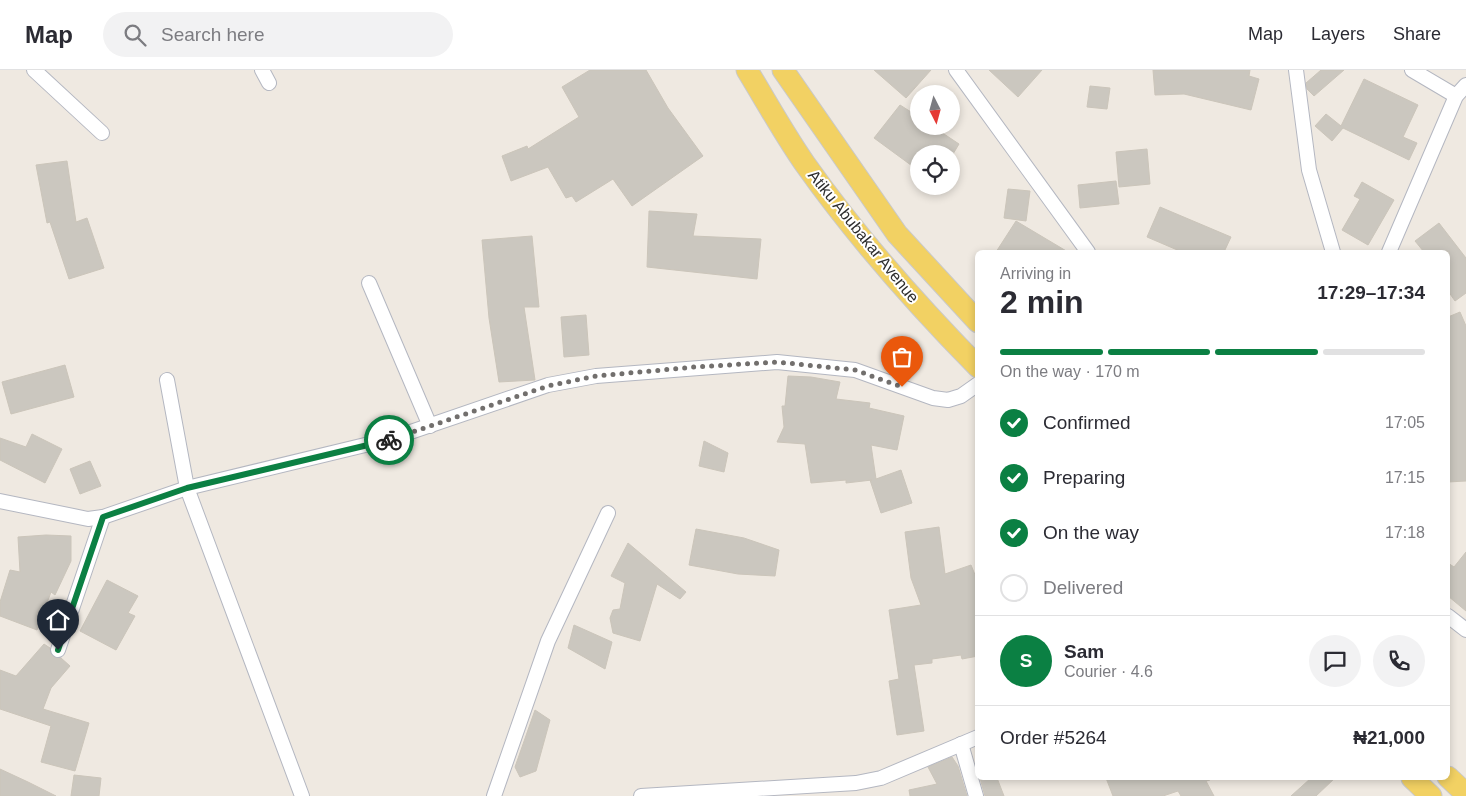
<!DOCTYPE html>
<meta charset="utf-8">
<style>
body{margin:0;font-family:Arial,sans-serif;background:#f2f2f3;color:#2b2b33;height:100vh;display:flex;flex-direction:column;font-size:19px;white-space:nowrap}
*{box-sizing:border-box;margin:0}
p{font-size:16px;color:#7c7c81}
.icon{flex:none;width:28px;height:28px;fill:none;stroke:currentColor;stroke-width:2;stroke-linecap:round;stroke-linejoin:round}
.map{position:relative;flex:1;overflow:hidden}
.sheet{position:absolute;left:975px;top:180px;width:475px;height:530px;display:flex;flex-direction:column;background:#fff;border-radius:8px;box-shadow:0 2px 8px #0003}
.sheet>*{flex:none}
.needle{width:32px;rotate:174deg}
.controls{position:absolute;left:910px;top:15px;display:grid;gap:10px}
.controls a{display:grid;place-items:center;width:50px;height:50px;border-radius:50%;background:#fff;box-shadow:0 2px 8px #0003;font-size:25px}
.pin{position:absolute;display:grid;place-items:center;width:42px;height:42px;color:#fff;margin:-51px -21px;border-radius:50% 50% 50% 0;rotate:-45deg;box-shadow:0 0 5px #0007}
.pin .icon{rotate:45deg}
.courier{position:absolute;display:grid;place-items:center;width:50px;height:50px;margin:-25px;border:4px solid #0b8043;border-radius:50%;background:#fff;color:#222;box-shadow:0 1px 6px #0007}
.head em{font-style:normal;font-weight:600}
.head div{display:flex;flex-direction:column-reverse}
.head{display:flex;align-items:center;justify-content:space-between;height:85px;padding:0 25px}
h1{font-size:32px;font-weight:600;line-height:38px}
.bar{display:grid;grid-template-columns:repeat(4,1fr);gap:8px 5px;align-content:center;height:60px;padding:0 25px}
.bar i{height:6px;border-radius:4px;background:#e1e1e2}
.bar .on{background:#0b8043}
.bar p{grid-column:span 4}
.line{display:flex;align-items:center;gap:12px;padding:0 25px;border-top:1px solid #e1e1e2}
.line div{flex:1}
.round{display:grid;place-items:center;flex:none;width:52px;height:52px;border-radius:26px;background:#f2f2f3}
ol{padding:0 25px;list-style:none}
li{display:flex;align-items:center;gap:15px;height:55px}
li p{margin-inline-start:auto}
li .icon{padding:5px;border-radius:50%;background:#0b8043;color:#fff;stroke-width:4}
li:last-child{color:#7c7c81}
li i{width:28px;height:28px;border:2px solid #e1e1e2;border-radius:50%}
header{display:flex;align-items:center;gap:30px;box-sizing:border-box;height:70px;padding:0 25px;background:#fff;border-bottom:1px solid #e1e1e2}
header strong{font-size:24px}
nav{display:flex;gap:28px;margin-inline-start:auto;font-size:18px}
.search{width:350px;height:45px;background:#f2f2f3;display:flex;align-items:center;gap:12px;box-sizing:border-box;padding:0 18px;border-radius:28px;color:#7c7c81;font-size:19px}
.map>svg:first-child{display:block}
.building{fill:#cbc7bf;stroke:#cbc5ba}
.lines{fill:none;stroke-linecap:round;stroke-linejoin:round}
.street-casing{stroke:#b4b7c1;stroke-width:16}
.primary-casing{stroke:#c9c9c9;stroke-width:23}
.street{stroke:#fff;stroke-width:14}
.primary{stroke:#f2d163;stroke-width:21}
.done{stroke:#726f6d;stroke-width:5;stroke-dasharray:0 9}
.route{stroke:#0b8043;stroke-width:6}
.labels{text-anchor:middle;stroke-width:4;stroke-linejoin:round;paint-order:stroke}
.street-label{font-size:16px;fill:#2e2e2e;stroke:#fff}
</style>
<header>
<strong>Map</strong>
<div class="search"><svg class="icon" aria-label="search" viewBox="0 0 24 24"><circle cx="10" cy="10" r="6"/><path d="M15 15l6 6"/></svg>Search here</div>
<nav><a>Map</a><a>Layers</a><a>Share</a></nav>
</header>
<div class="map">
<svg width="1466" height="726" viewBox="0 0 1466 726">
<rect width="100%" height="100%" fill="#efe9e1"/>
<g class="building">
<path d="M590,0H646L668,38L703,86L632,136L613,109L576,132L572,126L566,128L548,97L511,111L502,86L527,76L528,79L579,47L562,17Z"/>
<path d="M874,0H931L906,28Z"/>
<path d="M989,0H1042L1018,27Z"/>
<path d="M1153,0H1250L1249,6L1259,9L1251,40L1184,24L1155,25Z"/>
<path d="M1321,0H1344L1314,26L1307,19L1306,13Z"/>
<path d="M1364,9L1418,35L1403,67L1417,73L1409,90L1343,58L1332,71L1315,56L1326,44L1341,56Z"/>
<path d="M1090,16L1110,18L1107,39L1087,37Z"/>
<path d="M900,35L919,47V56H932L959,74L953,84H919V101L874,68Z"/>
<path d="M1147,79L1150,114L1119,117L1116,82Z"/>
<path d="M67,91L76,152L87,148L104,198L69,209L50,152L47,153L36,95Z"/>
<path d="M1116,111L1119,134L1080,138L1078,115Z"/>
<path d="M1362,112L1394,130L1368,175L1342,160L1360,129L1354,126Z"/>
<path d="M1008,119L1030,121L1026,151L1004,148Z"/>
<path d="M1160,137L1231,167L1224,182H1182L1147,167Z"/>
<path d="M649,141L697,144L693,166L761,169L757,209L647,197Z"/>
<path d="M1016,151L1068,182H996Z"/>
<path d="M1439,153L1466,188V223L1455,231L1448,221V182H1424L1415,171Z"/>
<path d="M532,166L539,237H524L535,310L499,312L489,248L482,170Z"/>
<path d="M1460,242L1466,256V411L1448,412V247Z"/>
<path d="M586,245L589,285L564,287L561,247Z"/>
<path d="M65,295L74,327L11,344L2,312Z"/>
<path d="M788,306L811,307L840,312L836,329L870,333L869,338L904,346L897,380L871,375L876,409L901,400L912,433L881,443L870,410H872L846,413V410L811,413L805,374L777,372L784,357L782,336H785Z"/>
<path d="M32,364L62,379L45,413L0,390V368L26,377Z"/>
<path d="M704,371L728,383L724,402L699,396Z"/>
<path d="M90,391L101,416L80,424L70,399Z"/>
<path d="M939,457L945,504L971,495L978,512V586L962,589L961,585L932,589V593L914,595L924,661L897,665L889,611L899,609L889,540L921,535L911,508L905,462Z"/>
<path d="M696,459L744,468L779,480L775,506L738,504L689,495Z"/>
<path d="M46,465L71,466V491L55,525L51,522L37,560L0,546V532L10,500L20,502L18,467Z"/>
<path d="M628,473L686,522L680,529L657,514L640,571L613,563L610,548L613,540L620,539L625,513L611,506Z"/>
<path d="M1466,482V541L1448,526V493L1454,497Z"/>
<path d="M107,510L138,526L128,543L135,546L116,580L80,561Z"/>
<path d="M574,555L612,572L605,599L568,578Z"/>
<path d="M44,574L50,578L52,586L61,588L70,596L51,618L43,639L89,653L75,701L41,692L51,656L0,639V600L16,606Z"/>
<path d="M535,640L550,650L536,701L520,707L515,697Z"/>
<path d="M952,687L958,696L967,726H910L909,720L937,714L928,697Z"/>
<path d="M0,699L28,712L56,726H0Z"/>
<path d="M74,705L101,708L99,726H71Z"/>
<path d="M980,708H997L1004,726H985Z"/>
<path d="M1106,708H1210V710L1206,711L1214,726H1181L1178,721L1163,726H1113Z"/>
<path d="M1311,708H1335L1316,726H1291Z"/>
</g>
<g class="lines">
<g class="street-casing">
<g id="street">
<path d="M34,0L102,63"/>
<path d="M262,0L269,13"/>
<path d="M956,0L1088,182"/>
<path d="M1296,0L1309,100L1333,182"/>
<path d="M1412,0L1456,26"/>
<path d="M1389,182L1456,26L1466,15"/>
<path d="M369,213L430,356"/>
<path d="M167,310L187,418L302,726"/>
<path d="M0,431L88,449L103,447L187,418L390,369L548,315L596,306L777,292L855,300L933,328L948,330L961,326L978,314"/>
<path d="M1448,546L1466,560"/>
<path d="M58,580L103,447"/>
<path d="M961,674L976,726"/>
<path d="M494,726L548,571L608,443"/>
<path d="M641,726L856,713L881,708L978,667"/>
</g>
</g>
<g class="primary-casing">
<g id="primary">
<path d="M747,0C766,31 784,64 805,94C856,166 916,234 978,297"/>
<path d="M783,0L897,164L978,252"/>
<path d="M1448,707L1466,724"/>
<path d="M1412,708L1431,726"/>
</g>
</g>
<use href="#street" class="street"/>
<use href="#primary" class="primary"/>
</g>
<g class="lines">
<path class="done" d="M389,370L548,316L596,306L695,297L777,292L855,300L902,317"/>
<path class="route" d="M58,580L103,447L187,418L389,370"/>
</g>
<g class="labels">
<g class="street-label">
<text transform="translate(864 166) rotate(51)" y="6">Atiku Abubakar Avenue</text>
</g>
</g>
</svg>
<div class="controls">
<a><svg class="needle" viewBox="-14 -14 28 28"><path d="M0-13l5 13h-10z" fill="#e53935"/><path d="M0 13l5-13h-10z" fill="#7c7c81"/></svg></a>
<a><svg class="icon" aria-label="locate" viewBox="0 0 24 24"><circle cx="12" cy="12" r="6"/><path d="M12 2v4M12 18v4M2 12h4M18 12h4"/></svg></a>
</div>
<div class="pin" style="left:902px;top:317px;background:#ea580c"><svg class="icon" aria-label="bag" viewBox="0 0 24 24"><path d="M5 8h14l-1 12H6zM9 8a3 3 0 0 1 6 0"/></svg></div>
<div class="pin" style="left:58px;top:580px;background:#1f2937"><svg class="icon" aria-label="home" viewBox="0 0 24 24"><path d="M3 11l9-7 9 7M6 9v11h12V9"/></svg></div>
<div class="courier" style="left:389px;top:370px"><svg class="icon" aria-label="bike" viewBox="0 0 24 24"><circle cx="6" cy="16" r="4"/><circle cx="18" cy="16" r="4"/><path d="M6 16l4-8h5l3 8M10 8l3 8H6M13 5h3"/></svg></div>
<section class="sheet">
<div class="head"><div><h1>2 min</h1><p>Arriving in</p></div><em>17:29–17:34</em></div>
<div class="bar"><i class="on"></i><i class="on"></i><i class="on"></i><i></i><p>On the way · 170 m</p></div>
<ol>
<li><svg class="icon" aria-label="check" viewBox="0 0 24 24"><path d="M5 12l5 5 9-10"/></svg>Confirmed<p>17:05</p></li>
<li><svg class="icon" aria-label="check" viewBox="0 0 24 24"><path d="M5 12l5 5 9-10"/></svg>Preparing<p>17:15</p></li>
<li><svg class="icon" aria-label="check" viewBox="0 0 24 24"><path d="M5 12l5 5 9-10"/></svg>On the way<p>17:18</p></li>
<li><i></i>Delivered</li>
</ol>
<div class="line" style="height:90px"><b class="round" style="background:#0b8043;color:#fff">S</b><div><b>Sam</b><p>Courier · 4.6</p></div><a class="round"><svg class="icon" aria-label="chat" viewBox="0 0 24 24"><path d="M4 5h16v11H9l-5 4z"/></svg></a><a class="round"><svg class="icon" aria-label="phone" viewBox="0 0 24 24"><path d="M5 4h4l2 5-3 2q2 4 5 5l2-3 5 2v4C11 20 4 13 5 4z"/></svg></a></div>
<div class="line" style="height:65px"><div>Order #5264</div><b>₦21,000</b></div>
</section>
</div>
